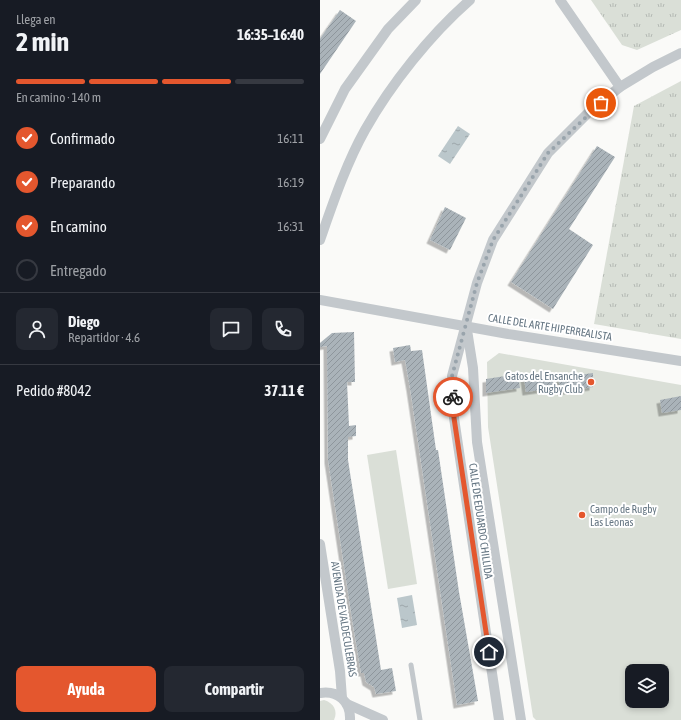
<!DOCTYPE html>
<html lang="es">
<meta charset="utf-8">
<style>
body{margin:0;font-family:"Asap Condensed",sans-serif;background:#242831;color:#f1f3f6;height:100vh;display:flex;flex-direction:column;font-size:15px;white-space:nowrap}
*{box-sizing:border-box;margin:0}
p{font-size:13px;color:#9ea1a6}
.icon{flex:none;width:22px;height:22px;fill:none;stroke:currentColor;stroke-width:2;stroke-linecap:round;stroke-linejoin:round}
.map{position:relative;flex:1;overflow:hidden}
.details{display:flex;flex-direction:column;background:#171b24;width:320px}
.details>*{flex:none}
.controls{position:absolute;left:305px;top:664px;display:grid;gap:8px}
.controls a{display:grid;place-items:center;width:44px;height:44px;border-radius:8px;background:#171b24;box-shadow:0 2px 6px #0003;font-size:20px}
.pin{position:absolute;display:grid;place-items:center;width:34px;height:34px;color:#fff;margin:-17px;border:2px solid #fff;border-radius:50%;box-shadow:0 1px 4px #0007}
.courier{position:absolute;display:grid;place-items:center;width:40px;height:40px;margin:-20px;border:3px solid #e4572e;border-radius:50%;background:#fff;color:#222;box-shadow:0 1px 5px #0007}
.headline em{font-style:normal;font-weight:700}
.headline div{display:flex;flex-direction:column-reverse}
.headline{display:flex;align-items:center;justify-content:space-between;height:68px;padding:0 16px}
h1{font-size:26px;font-weight:700;line-height:30px}
.bar{display:grid;grid-template-columns:repeat(4,1fr);gap:6px 4px;align-content:center;height:48px;padding:0 16px}
.bar i{height:5px;border-radius:3px;background:#363941}
.bar .on{background:#e4572e}
.bar p{grid-column:span 4}
.line{display:flex;align-items:center;gap:10px;padding:0 16px;border-top:1px solid #363941}
.line div{flex:1}
.round{display:grid;place-items:center;flex:none;width:42px;height:42px;border-radius:8px;background:#242831}
ol{padding:0 16px;list-style:none}
li{display:flex;align-items:center;gap:12px;height:44px}
li p{margin-inline-start:auto}
li .icon{padding:4px;border-radius:50%;background:#e4572e;color:#fff;stroke-width:4}
li:last-child{color:#9ea1a6}
li i{width:22px;height:22px;border:2px solid #363941;border-radius:50%}
.primary-button{display:flex;gap:8px;margin-top:auto;padding:8px 16px}
.primary-button a{flex:1;height:46px;border-radius:8px;background:#e4572e;color:#fff;font-size:16px;font-weight:700;line-height:46px;text-align:center}
.primary-button a+a{background:#242831;color:#f1f3f6}
main{display:flex;flex:1;min-height:0}
.map>svg:first-child{display:block}
.grass{fill:url(#grass-tufts)}
.green{fill:#dadfd7;fill-rule:evenodd}
.water{fill:url(#water-ripples)}
.building{fill:url(#building-hatch);filter:url(#shadow)}
.lines{fill:none;stroke-linecap:round;stroke-linejoin:round}
.service{stroke:#c3c8cc;stroke-width:5}
.minor{stroke:#c3c8cc;stroke-width:10}
.done{stroke:#99a4ac;stroke-width:4;stroke-dasharray:0 7.2}
.route{stroke:#e4572e;stroke-width:5}
.poi-dot{fill:#e4572e;stroke:#fff;stroke-width:1.5}
.labels{text-anchor:middle;stroke-width:4;stroke-linejoin:round;paint-order:stroke}
.street-label{font-size:11px;fill:#657683;stroke:#fff}
.poi-label{font-size:11px;fill:#657683;stroke:#fff;text-anchor:end}
</style>
<main>
<section class="details">
<div class="headline"><div><h1>2 min</h1><p>Llega en</p></div><em>16:35–16:40</em></div>
<div class="bar"><i class="on"></i><i class="on"></i><i class="on"></i><i></i><p>En camino · 140 m</p></div>
<ol>
<li><svg class="icon" aria-label="check" viewBox="0 0 24 24"><path d="M5 12l5 5 9-10"/></svg>Confirmado<p>16:11</p></li>
<li><svg class="icon" aria-label="check" viewBox="0 0 24 24"><path d="M5 12l5 5 9-10"/></svg>Preparando<p>16:19</p></li>
<li><svg class="icon" aria-label="check" viewBox="0 0 24 24"><path d="M5 12l5 5 9-10"/></svg>En camino<p>16:31</p></li>
<li><i></i>Entregado</li>
</ol>
<div class="line" style="height:72px"><a class="round"><svg class="icon" aria-label="person" viewBox="0 0 24 24"><circle cx="12" cy="8" r="4"/><path d="M4 21q1-7 8-7t8 7"/></svg></a><div><b>Diego</b><p>Repartidor · 4.6</p></div><a class="round"><svg class="icon" aria-label="chat" viewBox="0 0 24 24"><path d="M4 5h16v11H9l-5 4z"/></svg></a><a class="round"><svg class="icon" aria-label="phone" viewBox="0 0 24 24"><path d="M5 4h4l2 5-3 2q2 4 5 5l2-3 5 2v4C11 20 4 13 5 4z"/></svg></a></div>
<div class="line" style="height:52px"><div>Pedido #8042</div><b>37.11 €</b></div>
<div class="primary-button"><a>Ayuda</a><a>Compartir</a></div>
</section>
<div class="map">
<svg width="361" height="720" viewBox="0 0 361 720">
<defs>
<pattern id="grass-tufts" width="24" height="20" patternUnits="userSpaceOnUse"><rect width="24" height="20" fill="#dadfd7"/><path d="M3 7l-1-3M5 7V3M7 7l1-3M15 17l-1-3M17 17v-4M19 17l1-3" fill="none" stroke="#b4b9b4"/></pattern>
<pattern id="water-ripples" width="26" height="14" patternUnits="userSpaceOnUse"><rect width="26" height="14" fill="#bbc7cb"/><path d="M2 4q2-2 4 0t4 0M15 11q2-2 4 0t4 0" fill="none" stroke="#9ca6aa"/></pattern>
<pattern id="building-hatch" width="6" height="6" patternUnits="userSpaceOnUse"><rect width="6" height="6" fill="#aab3b9"/><path d="M-1 1l2-2M0 6l6-6M5 7l2-2" fill="none" stroke="#8e969c"/></pattern>
<filter id="shadow"><feDropShadow dx="-3.5" dy="3.5" stdDeviation="0" flood-color="#0004"/></filter>
</defs>
<rect width="100%" height="100%" fill="#fafaf8"/>
<g class="grass">
<path d="M271,0H361V30L317,50L302,45Z"/>
<path d="M361,81V339L274,324L314,106Z"/>
</g>
<g class="green">
<path d="M179,353L361,385V720H216L213,717L168,427L167,362ZM312,671H342V701H312Z"/>
<path d="M76,450L97,584L68,589L47,455Z"/>
<path d="M4,700C14,703 18,711 14,720H0V701Z"/>
</g>
<g class="water">
<path d="M138,126L150,134L130,164L118,156Z"/>
<path d="M92,595L97,625L82,628L77,598Z"/>
</g>
<g class="building">
<path d="M20,10L36,21L0,74V39Z"/>
<path d="M277,146L295,157L249,229L273,245L233,309L191,282Z"/>
<path d="M125,207L146,218L130,250L110,240Z"/>
<path d="M34,332L35,382H27L29,426L36,425V436L28,437V460L61,670L72,668L76,691L56,694L54,687L46,682L44,673H41L32,619L8,460L7,346L0,347V343L12,333Z"/>
<path d="M90,345L91,351L102,350L116,450H118L139,592L158,701L137,705L90,388L85,360L75,362L73,348Z"/>
<path d="M273,373V387L241,392L238,378Z"/>
<path d="M198,374L200,388L166,393V379Z"/>
<path d="M233,374L234,388L206,392L204,378Z"/>
<path d="M361,396V410L342,413L340,400Z"/>
</g>
<g class="lines">
<path class="service" d="M91,665L100,720"/>
<g class="minor">
<path d="M240,0L300,87"/>
<path d="M0,139L25,89L68,29L96,0"/>
<path d="M0,240C13,203 26,164 45,130C71,84 110,35 150,0"/>
<path d="M0,300L188,334L361,361"/>
<path d="M147,330L153,368L157,442L201,720"/>
<path d="M0,544L20,671L22,698"/>
<path d="M0,693C18,690 31,702 30,720"/>
<path d="M27,704L63,720"/>
<path d="M179,720L134,418L132,376L157,283L173,240L228,153L271,110L300,87L333,67L361,53"/>
</g>
</g>
<g class="lines">
<path class="done" d="M133,397L132,376L157,283L173,240L228,153L281,103"/>
<path class="route" d="M133,397L134,418L169,652"/>
</g>
<g class="poi-dot">
<circle cx="271" cy="382" r="4"/>
<circle cx="262" cy="515" r="4"/>
</g>
<g class="labels">
<g class="street-label">
<text transform="translate(230 327) rotate(9)" y="4">CALLE DEL ARTE HIPERREALISTA</text>
<text transform="translate(161 521) rotate(82)" y="4">CALLE DE EDUARDO CHILLIDA</text>
<text transform="translate(24 619) rotate(81)" y="4">AVENIDA DE VALDECULEBRAS</text>
</g>
<g class="poi-label">
<text x="263" y="380">Gatos del Ensanche<tspan x="263" dy="13">Rugby Club</tspan></text>
<text x="270" y="513" text-anchor="start">Campo de Rugby<tspan x="270" dy="13">Las Leonas</tspan></text>
</g>
</g>
</svg>
<div class="controls">
<a><svg class="icon" aria-label="layers" viewBox="0 0 24 24"><path d="M12 4l9 5-9 5-9-5zM3 14l9 5 9-5"/></svg></a>
</div>
<div class="pin" style="left:281px;top:103px;background:#ea580c"><svg class="icon" aria-label="bag" viewBox="0 0 24 24"><path d="M5 8h14l-1 12H6zM9 8a3 3 0 0 1 6 0"/></svg></div>
<div class="pin" style="left:169px;top:652px;background:#1f2937"><svg class="icon" aria-label="home" viewBox="0 0 24 24"><path d="M3 11l9-7 9 7M6 9v11h12V9"/></svg></div>
<div class="courier" style="left:133px;top:397px"><svg class="icon" aria-label="bike" viewBox="0 0 24 24"><circle cx="6" cy="16" r="4"/><circle cx="18" cy="16" r="4"/><path d="M6 16l4-8h5l3 8M10 8l3 8H6M13 5h3"/></svg></div>
</div>
</main>
